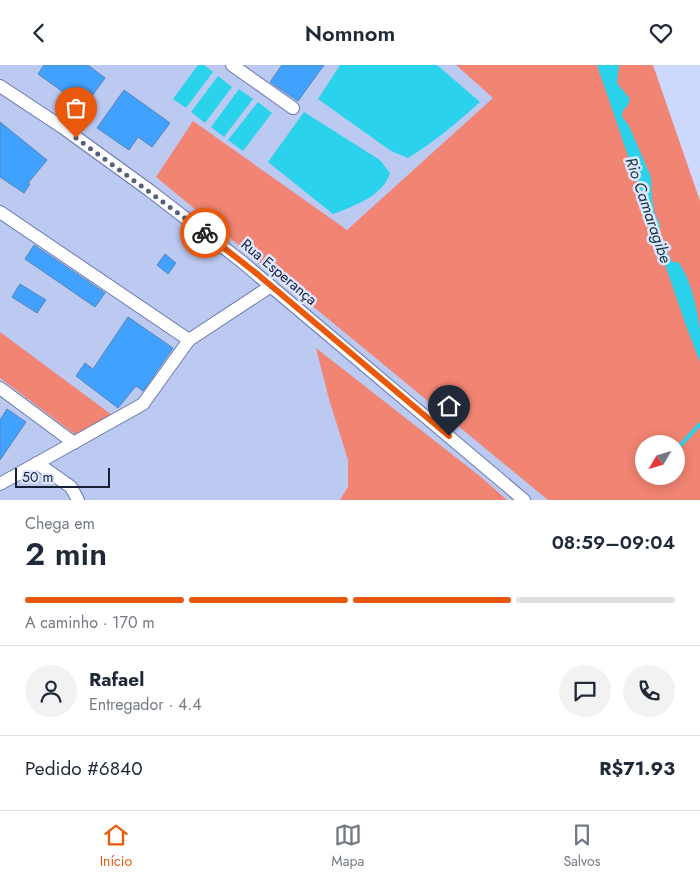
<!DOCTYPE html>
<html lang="pt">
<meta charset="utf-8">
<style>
body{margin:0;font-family:Jost,sans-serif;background:#f2f2f3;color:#1f2937;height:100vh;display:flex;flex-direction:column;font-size:19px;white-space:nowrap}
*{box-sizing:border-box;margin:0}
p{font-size:16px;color:#747a83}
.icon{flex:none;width:28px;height:28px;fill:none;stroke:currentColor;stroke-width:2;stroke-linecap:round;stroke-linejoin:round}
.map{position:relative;height:435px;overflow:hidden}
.details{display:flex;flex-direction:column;background:#fff;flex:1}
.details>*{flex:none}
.needle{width:32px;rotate:231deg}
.controls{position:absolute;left:635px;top:370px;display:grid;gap:10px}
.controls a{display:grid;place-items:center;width:50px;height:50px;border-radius:50%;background:#fff;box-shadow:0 2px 12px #0003;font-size:25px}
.scale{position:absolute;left:15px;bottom:12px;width:95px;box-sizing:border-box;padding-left:5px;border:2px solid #192036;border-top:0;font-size:14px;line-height:18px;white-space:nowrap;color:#192036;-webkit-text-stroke:4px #dde6ff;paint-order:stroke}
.pin{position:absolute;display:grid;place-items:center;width:42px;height:42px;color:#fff;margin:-51px -21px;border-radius:50% 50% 50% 0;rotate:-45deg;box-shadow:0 0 5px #0007}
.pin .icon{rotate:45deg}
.courier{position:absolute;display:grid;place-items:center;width:50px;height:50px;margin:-25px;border:4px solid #ea580c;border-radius:50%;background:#fff;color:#222;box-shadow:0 1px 6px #0007}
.overview em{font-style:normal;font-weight:600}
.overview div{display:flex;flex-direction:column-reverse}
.overview{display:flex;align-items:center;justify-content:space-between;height:85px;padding:0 25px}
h1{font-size:32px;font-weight:600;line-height:38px}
.bar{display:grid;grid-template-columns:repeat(4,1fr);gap:8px 5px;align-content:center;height:60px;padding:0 25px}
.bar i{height:6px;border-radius:4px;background:#e0e1e3}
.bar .active{background:#ea580c}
.bar p{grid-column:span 4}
.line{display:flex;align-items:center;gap:12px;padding:0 25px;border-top:1px solid #e0e1e3}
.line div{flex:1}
.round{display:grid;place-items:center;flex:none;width:52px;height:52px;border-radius:26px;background:#f2f2f3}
header{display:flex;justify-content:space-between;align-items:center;height:65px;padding:0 25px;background:#fff;font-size:22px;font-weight:600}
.tab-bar{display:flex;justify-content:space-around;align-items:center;height:70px;border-top:1px solid #e0e1e3;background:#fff;font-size:14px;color:#747a83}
.tab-bar a{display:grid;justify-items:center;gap:2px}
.tab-bar .active{color:#ea580c}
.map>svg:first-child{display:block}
.built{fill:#bcc9f1;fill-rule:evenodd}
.green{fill:#f18472;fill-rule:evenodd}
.water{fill:#2bd2eb}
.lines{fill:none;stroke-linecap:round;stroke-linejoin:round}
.stream{stroke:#2bd2eb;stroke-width:4}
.building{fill:#40a1fe;stroke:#5886b6}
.minor-casing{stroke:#6879b1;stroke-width:14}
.minor{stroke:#fff;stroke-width:12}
.done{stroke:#58607c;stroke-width:5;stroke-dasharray:0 9}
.route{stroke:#ea580c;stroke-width:6}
.labels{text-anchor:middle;stroke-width:5;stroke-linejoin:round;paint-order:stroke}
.street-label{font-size:15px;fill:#192036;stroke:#dde6ff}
.water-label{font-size:16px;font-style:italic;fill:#16363c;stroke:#dde6ff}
</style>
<header><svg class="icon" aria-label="back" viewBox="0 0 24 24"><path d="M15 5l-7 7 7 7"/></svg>Nomnom<svg class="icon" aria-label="heart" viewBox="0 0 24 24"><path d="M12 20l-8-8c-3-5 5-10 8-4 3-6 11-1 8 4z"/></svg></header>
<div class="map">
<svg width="700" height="435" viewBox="0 0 700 435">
<rect width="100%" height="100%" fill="#ccd8fe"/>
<path class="built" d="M0,0H594L700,435H0ZM644,379H676V411H644Z"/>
<g class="green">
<path d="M456,0H653L700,136V435H548L156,112L193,56L347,165L493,33ZM644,379H676V411H644Z"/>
<path d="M0,267L112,350L77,371L0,313Z"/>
<path d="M316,283L481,412L507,435H340L348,422V395L329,334Z"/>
</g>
<g class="water">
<path d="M198,0H204L213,7L186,43L173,34Z"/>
<path d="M340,0H437L480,37C457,58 434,77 408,93L391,86L318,34Z"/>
<path d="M597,0H619L617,18L630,34L628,40L623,46L622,51L629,61L651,112L652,134L655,149L660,160V169L672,197H678C690,211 698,246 700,265C700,275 700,287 700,297L685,258Z"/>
<path d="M218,11L232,22L205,58L191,47Z"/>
<path d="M239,24L253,34L224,72L211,62Z"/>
<path d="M258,37L272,48L243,86L228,75Z"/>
<path d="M304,47L380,95L390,108C383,131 354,141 333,149L268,97Z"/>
</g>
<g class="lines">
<path class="stream" d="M676,385L700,359"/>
</g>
<g class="building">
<path d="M44,0H88L105,13L84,42L38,9Z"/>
<path d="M282,0H324L298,36L270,17Z"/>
<path d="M124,25L170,58L152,82L138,72L129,85L97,63Z"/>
<path d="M0,57L47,95L28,118L30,119L24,128L0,112Z"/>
<path d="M34,180L105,228L95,242L25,194Z"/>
<path d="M165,189L176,198L168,209L157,200Z"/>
<path d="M20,219L46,235L37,248L12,232Z"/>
<path d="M128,252L173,283L143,326L136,321L118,343L76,311L85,298L93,304Z"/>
<path d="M7,344L26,357L0,395V355Z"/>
</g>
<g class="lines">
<g class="minor-casing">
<g id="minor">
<path d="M232,0L293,43"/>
<path d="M0,21L62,62L149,125L241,196L524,435"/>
<path d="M0,147L189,275L271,221"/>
<path d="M0,323L74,378"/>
<path d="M37,398L71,422L78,435"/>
<path d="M0,419L143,339L189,275"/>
</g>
</g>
<use href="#minor" class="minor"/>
</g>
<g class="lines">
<path class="done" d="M76,73L205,168"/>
<path class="route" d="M205,168L256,208L449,371"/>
</g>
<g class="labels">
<g class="street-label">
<text transform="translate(279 207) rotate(40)" y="5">Rua Esperança</text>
</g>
<g class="water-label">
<text transform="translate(649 145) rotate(71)" y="6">Rio Camaragibe</text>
</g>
</g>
</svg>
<div class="controls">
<a><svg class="needle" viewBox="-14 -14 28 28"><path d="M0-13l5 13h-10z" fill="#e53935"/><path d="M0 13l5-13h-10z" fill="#747a83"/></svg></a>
</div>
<div class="scale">50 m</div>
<div class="pin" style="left:76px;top:73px;background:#ea580c"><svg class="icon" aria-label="bag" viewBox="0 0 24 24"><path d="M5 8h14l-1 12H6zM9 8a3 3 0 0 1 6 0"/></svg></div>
<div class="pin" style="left:449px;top:371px;background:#1f2937"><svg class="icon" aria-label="home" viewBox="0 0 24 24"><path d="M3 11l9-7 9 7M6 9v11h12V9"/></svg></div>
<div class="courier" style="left:205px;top:168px"><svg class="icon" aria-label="bike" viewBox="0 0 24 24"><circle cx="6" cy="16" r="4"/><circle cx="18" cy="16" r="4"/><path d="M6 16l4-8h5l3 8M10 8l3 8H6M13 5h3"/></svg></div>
</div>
<section class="details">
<div class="overview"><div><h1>2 min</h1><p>Chega em</p></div><em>08:59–09:04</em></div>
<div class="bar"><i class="active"></i><i class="active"></i><i class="active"></i><i></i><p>A caminho · 170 m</p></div>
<div class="line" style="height:90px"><a class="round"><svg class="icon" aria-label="person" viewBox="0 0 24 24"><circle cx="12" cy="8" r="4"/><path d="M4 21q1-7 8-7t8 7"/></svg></a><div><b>Rafael</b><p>Entregador · 4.4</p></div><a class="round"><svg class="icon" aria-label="chat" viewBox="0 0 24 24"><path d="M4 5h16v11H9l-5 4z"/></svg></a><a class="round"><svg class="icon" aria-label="phone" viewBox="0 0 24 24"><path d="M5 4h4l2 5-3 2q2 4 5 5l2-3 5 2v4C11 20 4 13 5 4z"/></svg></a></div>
<div class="line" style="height:65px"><div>Pedido #6840</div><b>R$71.93</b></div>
</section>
<nav class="tab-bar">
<a class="active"><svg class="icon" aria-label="home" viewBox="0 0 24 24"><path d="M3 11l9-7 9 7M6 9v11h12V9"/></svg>Início</a>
<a><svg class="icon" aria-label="map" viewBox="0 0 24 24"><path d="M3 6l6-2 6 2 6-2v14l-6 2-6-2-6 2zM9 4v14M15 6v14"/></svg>Mapa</a>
<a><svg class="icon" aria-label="saved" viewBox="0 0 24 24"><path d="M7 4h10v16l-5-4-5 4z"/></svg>Salvos</a>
</nav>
